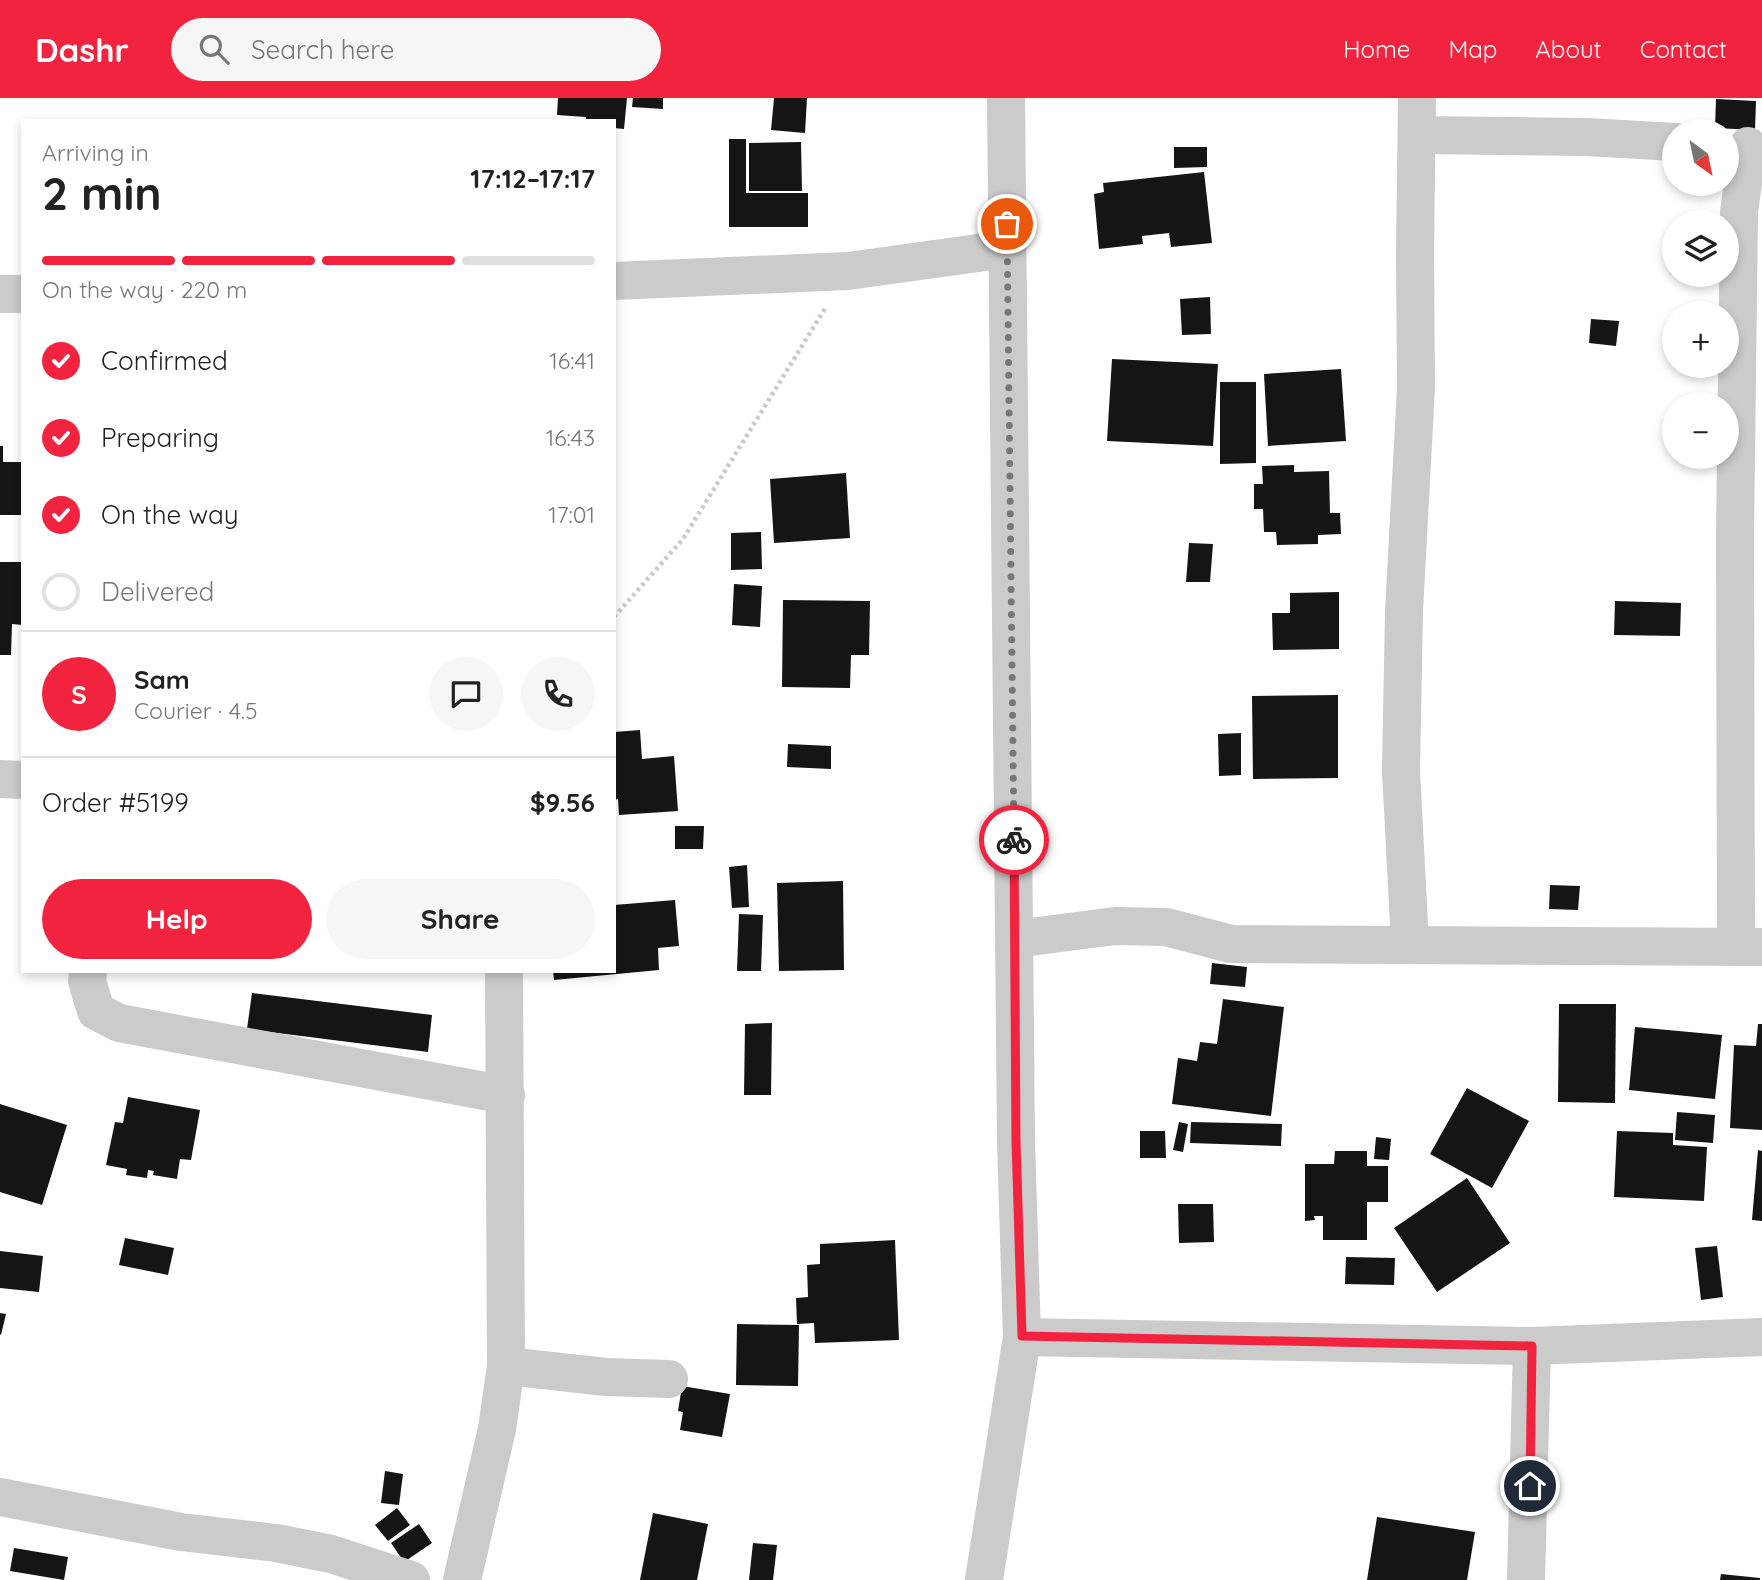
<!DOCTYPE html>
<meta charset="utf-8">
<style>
body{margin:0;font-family:Quicksand,sans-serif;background:#f6f6f6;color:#222;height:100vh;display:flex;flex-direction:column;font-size:26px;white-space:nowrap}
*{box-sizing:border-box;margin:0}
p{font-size:23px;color:#767676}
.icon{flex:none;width:38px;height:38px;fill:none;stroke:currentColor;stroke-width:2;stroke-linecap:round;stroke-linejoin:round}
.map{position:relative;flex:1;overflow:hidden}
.sheet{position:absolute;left:21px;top:21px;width:595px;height:854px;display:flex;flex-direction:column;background:#fff;border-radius:0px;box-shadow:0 4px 10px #0003}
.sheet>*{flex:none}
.needle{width:46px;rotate:147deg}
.controls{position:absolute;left:1662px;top:21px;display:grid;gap:14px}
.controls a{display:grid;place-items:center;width:77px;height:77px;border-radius:50%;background:#fff;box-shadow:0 4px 10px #0003;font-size:35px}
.pin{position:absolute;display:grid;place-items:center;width:60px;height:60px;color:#fff;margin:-30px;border:4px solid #fff;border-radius:50%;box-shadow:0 2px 7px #0007}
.courier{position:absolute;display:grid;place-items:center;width:70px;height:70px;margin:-35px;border:5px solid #f1233e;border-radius:50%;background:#fff;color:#222;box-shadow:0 2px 9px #0007}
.summary em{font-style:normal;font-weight:700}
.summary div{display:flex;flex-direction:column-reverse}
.summary{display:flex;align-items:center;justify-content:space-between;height:119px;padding:0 21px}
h1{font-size:46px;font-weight:700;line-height:52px}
.bar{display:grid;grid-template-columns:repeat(4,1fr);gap:10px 7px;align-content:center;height:84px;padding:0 21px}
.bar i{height:9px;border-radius:5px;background:#e0e0e0}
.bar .selected{background:#f1233e}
.bar p{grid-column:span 4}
.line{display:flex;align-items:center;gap:18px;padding:0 21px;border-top:2px solid #e0e0e0}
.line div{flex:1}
.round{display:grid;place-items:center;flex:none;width:74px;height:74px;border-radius:37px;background:#f6f6f6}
ol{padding:0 21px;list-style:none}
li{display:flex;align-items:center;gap:21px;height:77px}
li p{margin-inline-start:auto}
li .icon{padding:7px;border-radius:50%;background:#f1233e;color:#fff;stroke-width:4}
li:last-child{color:#767676}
li i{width:38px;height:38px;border:4px solid #e0e0e0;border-radius:50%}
.action{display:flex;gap:14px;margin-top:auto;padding:14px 21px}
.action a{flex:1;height:80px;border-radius:42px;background:#f1233e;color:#fff;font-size:28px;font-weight:700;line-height:80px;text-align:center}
.action a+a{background:#f6f6f6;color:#222}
header{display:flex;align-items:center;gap:42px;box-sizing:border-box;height:98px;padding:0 35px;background:#f1233e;color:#fff}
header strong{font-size:33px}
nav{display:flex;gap:38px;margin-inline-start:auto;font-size:24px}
.search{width:490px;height:63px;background:#f6f6f6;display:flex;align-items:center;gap:18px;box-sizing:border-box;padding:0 24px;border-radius:38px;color:#767676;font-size:26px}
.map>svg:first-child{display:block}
.building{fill:#151515}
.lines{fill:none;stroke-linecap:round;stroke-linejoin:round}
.path{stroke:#cbcbcb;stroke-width:4.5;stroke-dasharray:3.5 3.5;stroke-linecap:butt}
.minor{stroke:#cbcbcb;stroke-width:38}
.done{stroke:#777;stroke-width:7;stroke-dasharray:0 12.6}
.route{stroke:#f1233e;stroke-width:9}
</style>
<header>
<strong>Dashr</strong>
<div class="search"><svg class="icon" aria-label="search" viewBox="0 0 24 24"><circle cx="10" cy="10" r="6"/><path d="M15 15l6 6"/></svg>Search here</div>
<nav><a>Home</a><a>Map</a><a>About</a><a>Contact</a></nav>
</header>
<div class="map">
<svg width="1762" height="1482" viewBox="0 0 1762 1482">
<rect width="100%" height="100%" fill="#fff"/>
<g class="building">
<path d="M558,0H627L624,31L614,30V23H586V19L557,17Z"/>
<path d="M633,0H663V11L632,9Z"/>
<path d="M774,0H807L805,35L771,32Z"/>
<path d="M1716,1L1756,3L1755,32L1715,30Z"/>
<path d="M729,41H746V95H808V129H729Z"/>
<path d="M801,44L802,93H749V45Z"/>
<path d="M1174,49H1207V69L1174,70Z"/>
<path d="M1204,74L1212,145L1171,149L1169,135L1142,138L1143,146L1099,151L1094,96L1104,94L1103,85Z"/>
<path d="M1210,199L1211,236L1182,237L1180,201Z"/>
<path d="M1591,221L1619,223L1616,248L1589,245Z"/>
<path d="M1112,261L1218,266L1213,348L1107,343Z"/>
<path d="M1341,271L1346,343L1268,348L1264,276Z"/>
<path d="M1220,284H1256V365L1220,366Z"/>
<path d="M0,348H3V364H21V417H0Z"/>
<path d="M1294,367V374L1329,373L1330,415H1340L1341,436L1318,437V446L1277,447L1276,434H1264L1263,411H1254V386H1263L1262,368Z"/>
<path d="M846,375L850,440L774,445L770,381Z"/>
<path d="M761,434L762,471L731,472V435Z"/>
<path d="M1189,445L1213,446L1210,484H1186Z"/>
<path d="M0,464H23V527L12,526L11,557H0Z"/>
<path d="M734,486L762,488L760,529L732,527Z"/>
<path d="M1339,494V551L1273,552L1272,515H1290V495Z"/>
<path d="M783,502L870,503L869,557H851L850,590L782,589Z"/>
<path d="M1615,503L1681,505L1680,538L1614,537Z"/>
<path d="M1338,597V680L1253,681L1252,598Z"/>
<path d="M640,632L642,661L674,658L678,713L619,717L618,701L614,702V634Z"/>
<path d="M1241,635V677L1219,678L1218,636Z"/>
<path d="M788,646L831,648V671L787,669Z"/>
<path d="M675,728H704L703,751H675Z"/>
<path d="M747,767L749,809L732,810L729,769Z"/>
<path d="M843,783L844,872L779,873L777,785Z"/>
<path d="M1550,787L1580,788L1578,812L1549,811Z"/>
<path d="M675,802L679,848L658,850L659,872L554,882L553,873H614V807Z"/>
<path d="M739,816L763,817L761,873H737Z"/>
<path d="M1212,865L1247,869L1245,889L1210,886Z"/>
<path d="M252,895L432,917L428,954L247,931Z"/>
<path d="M1223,901L1284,909L1271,1018L1172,1006L1178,960L1197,963L1200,944L1217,946Z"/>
<path d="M1559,906H1616L1615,1005L1558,1004Z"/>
<path d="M772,925L771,997H744L745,926Z"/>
<path d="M1758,926H1762V1032L1730,1030L1734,947L1756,948Z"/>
<path d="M1635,929L1722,937L1715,1001L1629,992Z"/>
<path d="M1467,990L1529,1023L1492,1090L1430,1056Z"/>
<path d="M128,999L200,1012L191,1062L180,1061L177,1081L153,1077L154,1073L148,1072L147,1080L126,1077L127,1071L106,1067L115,1024L123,1025Z"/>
<path d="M0,1006L67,1027L42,1107L0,1094Z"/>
<path d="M1677,1014L1715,1017L1713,1045L1675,1042Z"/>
<path d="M1179,1024L1188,1026L1183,1054L1173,1052Z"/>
<path d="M1191,1024L1282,1026L1281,1048L1190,1045Z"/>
<path d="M1140,1033H1165L1166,1060H1140Z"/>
<path d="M1617,1033L1673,1035V1047L1707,1049L1704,1103L1614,1099Z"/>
<path d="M1376,1039L1391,1041L1389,1062L1374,1061Z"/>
<path d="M1758,1052L1762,1053V1123L1752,1122Z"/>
<path d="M1335,1053H1367V1068H1388V1104H1367V1142H1323V1118H1314L1315,1122L1305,1123V1066H1334Z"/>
<path d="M1467,1080L1510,1145L1437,1194L1394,1130Z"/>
<path d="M1178,1106H1213L1214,1144L1179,1145Z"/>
<path d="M125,1140L174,1150L168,1177L119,1167Z"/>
<path d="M895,1142L899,1242L815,1245L814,1225L797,1226L796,1200L808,1199L807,1167L820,1166V1146Z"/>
<path d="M1717,1148L1723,1199L1701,1202L1695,1150Z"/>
<path d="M0,1153L43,1158L39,1194L0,1190Z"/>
<path d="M1346,1159L1395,1160L1394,1187L1345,1186Z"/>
<path d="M0,1215L6,1216L1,1237L0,1236Z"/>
<path d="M737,1226L799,1227L798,1288L736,1287Z"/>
<path d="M682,1288L730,1296L722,1339L680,1332L683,1314L678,1313Z"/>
<path d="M385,1373L403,1376L399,1407L381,1405Z"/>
<path d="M397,1410L410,1427L388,1443L375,1427Z"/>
<path d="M653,1415L708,1426L697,1482H640Z"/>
<path d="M1377,1419L1475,1434L1467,1482H1367Z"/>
<path d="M419,1426L432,1445L404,1464L391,1445Z"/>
<path d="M753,1445L777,1447L773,1482H749Z"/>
<path d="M14,1450L68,1459L64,1482L10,1473Z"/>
<path d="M1721,1476L1760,1480V1482H1720Z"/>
</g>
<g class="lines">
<path class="path" d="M614,519L683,441L826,209"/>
<g class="minor">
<path d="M1417,37L1586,39L1675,44"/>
<path d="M614,183L848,173L1007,151"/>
<path d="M0,196H23"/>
<path d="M0,681L23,682"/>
<path d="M1015,841L1115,828L1166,829L1231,846L1760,849"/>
<path d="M1410,846L1401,673L1404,513L1416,290L1415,153L1417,0"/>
<path d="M1736,849L1735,439L1739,114L1748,48"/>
<path d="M88,873L87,883L96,913L119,925L506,997"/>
<path d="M1022,1239L1532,1248L1762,1239"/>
<path d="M506,1268L606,1279L669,1281"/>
<path d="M0,1399L181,1434L276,1445L331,1456L411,1482"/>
<path d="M462,1482L497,1331L506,1268L504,873"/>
<path d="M984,1482L1022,1239L1016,1043L1006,0"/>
<path d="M1526,1482L1532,1248"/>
</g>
</g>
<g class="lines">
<path class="done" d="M1007,126L1014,742"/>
<path class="route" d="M1014,742L1016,1043L1022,1238L1532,1248L1530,1388"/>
</g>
</svg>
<div class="controls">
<a><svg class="needle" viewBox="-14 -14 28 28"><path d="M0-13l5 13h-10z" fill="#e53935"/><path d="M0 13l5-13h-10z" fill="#767676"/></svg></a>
<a><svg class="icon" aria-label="layers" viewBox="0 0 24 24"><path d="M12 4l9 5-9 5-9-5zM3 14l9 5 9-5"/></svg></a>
<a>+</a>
<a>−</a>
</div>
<div class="pin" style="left:1007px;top:126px;background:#ea580c"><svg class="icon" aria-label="bag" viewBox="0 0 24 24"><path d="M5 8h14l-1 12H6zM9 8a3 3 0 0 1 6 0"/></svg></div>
<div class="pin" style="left:1530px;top:1388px;background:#1f2937"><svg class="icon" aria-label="home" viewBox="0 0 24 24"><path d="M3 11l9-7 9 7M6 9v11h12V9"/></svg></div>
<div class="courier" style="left:1014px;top:742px"><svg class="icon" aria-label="bike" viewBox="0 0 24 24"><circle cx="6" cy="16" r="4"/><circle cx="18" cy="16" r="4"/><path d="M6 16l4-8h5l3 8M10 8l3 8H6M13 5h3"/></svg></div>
<section class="sheet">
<div class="summary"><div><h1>2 min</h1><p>Arriving in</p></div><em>17:12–17:17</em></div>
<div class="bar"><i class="selected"></i><i class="selected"></i><i class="selected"></i><i></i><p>On the way · 220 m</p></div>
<ol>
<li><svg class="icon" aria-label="check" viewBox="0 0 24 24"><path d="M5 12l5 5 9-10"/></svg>Confirmed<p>16:41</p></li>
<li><svg class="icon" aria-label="check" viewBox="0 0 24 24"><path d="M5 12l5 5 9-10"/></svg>Preparing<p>16:43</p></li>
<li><svg class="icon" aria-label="check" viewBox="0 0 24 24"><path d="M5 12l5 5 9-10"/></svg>On the way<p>17:01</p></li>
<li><i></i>Delivered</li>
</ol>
<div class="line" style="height:126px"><b class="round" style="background:#f1233e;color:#fff">S</b><div><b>Sam</b><p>Courier · 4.5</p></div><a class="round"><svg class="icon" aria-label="chat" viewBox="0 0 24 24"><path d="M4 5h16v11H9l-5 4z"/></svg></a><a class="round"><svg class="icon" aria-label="phone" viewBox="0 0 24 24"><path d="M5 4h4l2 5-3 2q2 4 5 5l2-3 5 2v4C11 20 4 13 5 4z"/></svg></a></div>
<div class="line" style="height:91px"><div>Order #5199</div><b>$9.56</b></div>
<div class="action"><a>Help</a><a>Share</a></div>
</section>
</div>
